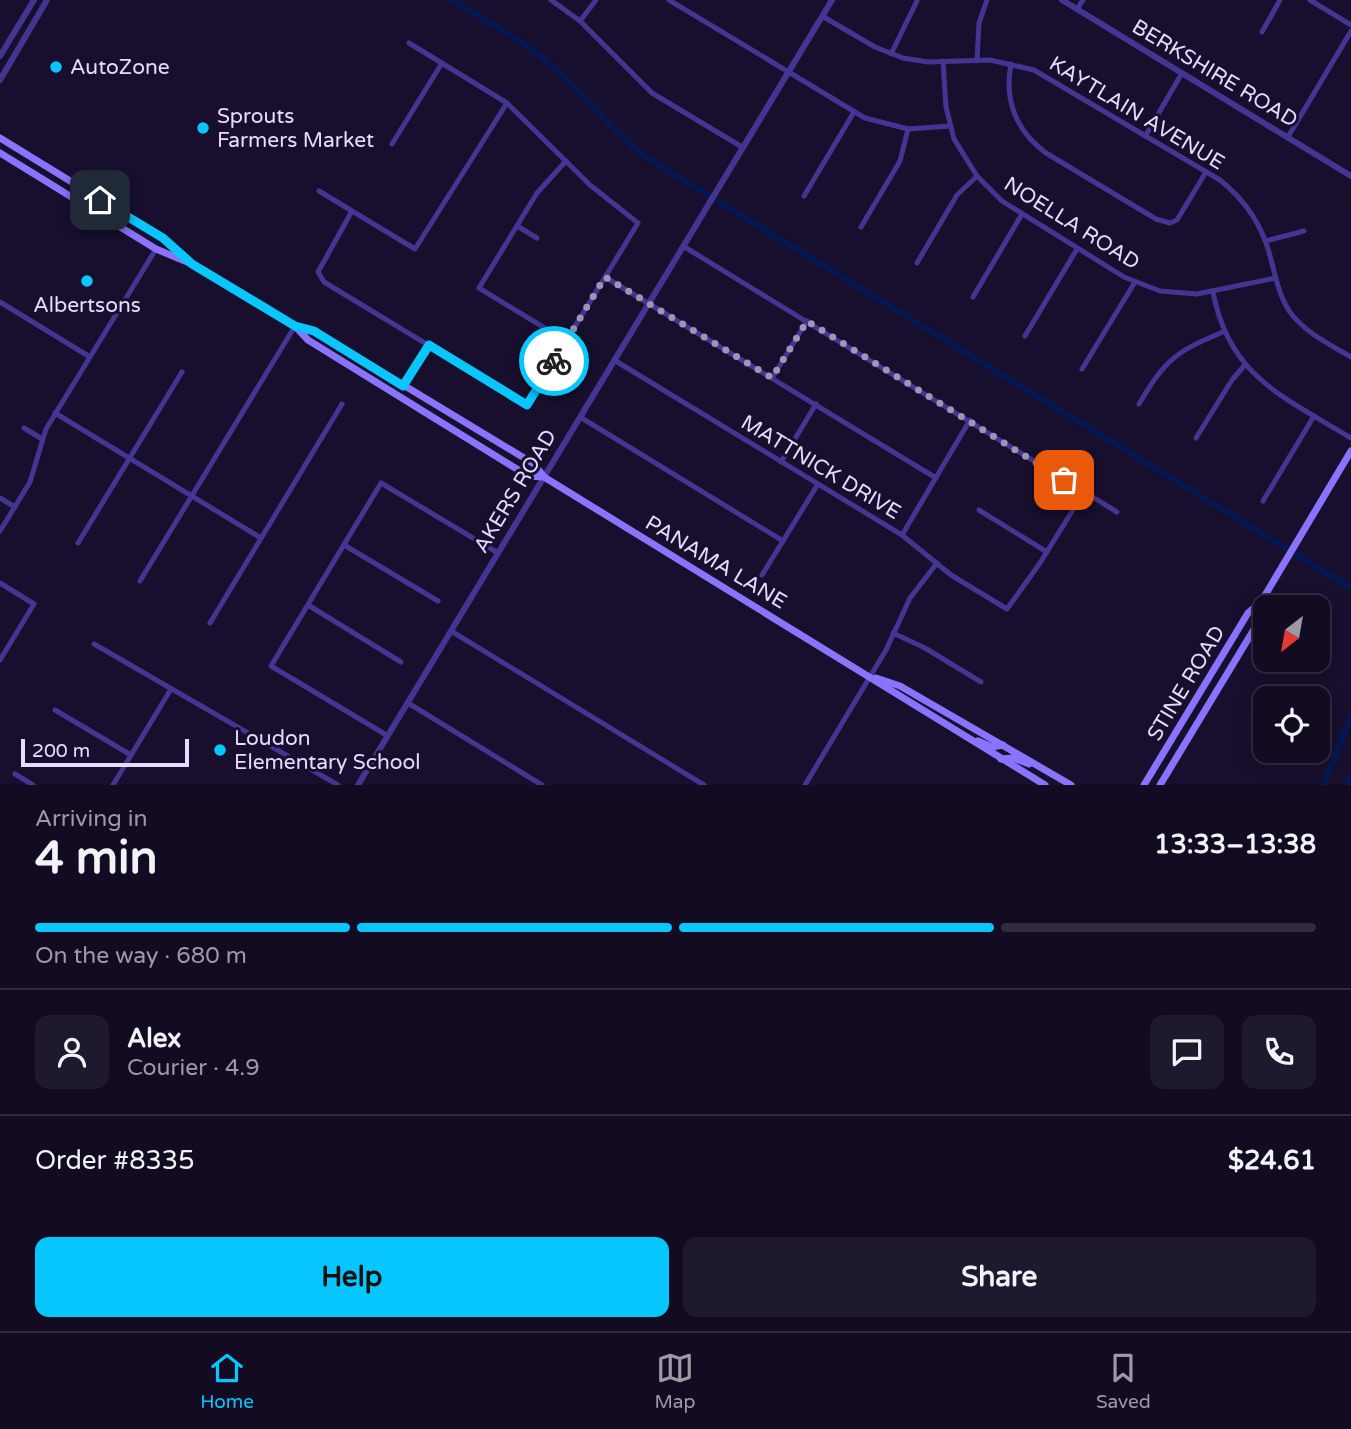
<!DOCTYPE html>
<meta charset="utf-8">
<style>
body{margin:0;font-family:"Varela Round",sans-serif;background:#1f192f;color:#f1f3f6;height:100vh;display:flex;flex-direction:column;font-size:26px;white-space:nowrap}
*{box-sizing:border-box;margin:0}
p{font-size:23px;color:#9c9ba5}
.icon{flex:none;width:38px;height:38px;fill:none;stroke:currentColor;stroke-width:2;stroke-linecap:round;stroke-linejoin:round}
.map{position:relative;height:785px;overflow:hidden}
.details{display:flex;flex-direction:column;background:#120b22;flex:1}
.details>*{flex:none}
.needle{width:46px;rotate:211deg}
.fabs{position:absolute;left:1253px;top:595px;display:grid;gap:14px}
.fabs a{display:grid;place-items:center;width:77px;height:77px;border-radius:14px;background:#120b22;box-shadow:0 4px 18px #0003,0 0 0 2px #312b40;font-size:35px}
.scale{position:absolute;left:21px;bottom:18px;width:168px;box-sizing:border-box;padding-left:7px;border:4px solid #e5dcff;border-top:0;font-size:19px;line-height:24px;white-space:nowrap;color:#e5dcff;-webkit-text-stroke:5px #180f2e;paint-order:stroke}
.pin{position:absolute;display:grid;place-items:center;width:60px;height:60px;color:#fff;margin:-30px;border-radius:14px;box-shadow:0 4px 10px #0006}
.courier{position:absolute;display:grid;place-items:center;width:70px;height:70px;margin:-35px;border:5px solid #08c6ff;border-radius:50%;background:#fff;color:#222;box-shadow:0 2px 9px #0007}
.headline em{font-style:normal;font-weight:700}
.headline div{display:flex;flex-direction:column-reverse}
.headline{display:flex;align-items:center;justify-content:space-between;height:119px;padding:0 35px}
h1{font-size:46px;font-weight:700;line-height:52px}
.bar{display:grid;grid-template-columns:repeat(4,1fr);gap:10px 7px;align-content:center;height:84px;padding:0 35px}
.bar i{height:9px;border-radius:5px;background:#312b40}
.bar .selected{background:#08c6ff}
.bar p{grid-column:span 4}
.line{display:flex;align-items:center;gap:18px;padding:0 35px;border-top:2px solid #312b40}
.line div{flex:1}
.round{display:grid;place-items:center;flex:none;width:74px;height:74px;border-radius:14px;background:#1f192f}
.primary-button{display:flex;gap:14px;margin-top:auto;padding:14px 35px}
.primary-button a{flex:1;height:80px;border-radius:14px;background:#08c6ff;color:#111;font-size:28px;font-weight:700;line-height:80px;text-align:center}
.primary-button a+a{background:#1f192f;color:#f1f3f6}
.dock{display:flex;justify-content:space-around;align-items:center;height:98px;border-top:2px solid #312b40;background:#120b22;font-size:19px;color:#9c9ba5}
.dock a{display:grid;justify-items:center;gap:4px}
.dock .selected{color:#08c6ff}
.map>svg:first-child{display:block}
.lines{fill:none;stroke-linecap:round;stroke-linejoin:round}
.canal{stroke:#051751;stroke-width:6}
.minor{stroke:#453592;stroke-width:5}
.tertiary{stroke:#453592;stroke-width:6}
.secondary{stroke:#8973ff;stroke-width:7}
.done{stroke:#9d94b6;stroke-width:7;stroke-dasharray:0 12.6}
.route{stroke:#08c6ff;stroke-width:9}
.poi-dot{fill:#08c6ff;stroke:#180f2e;stroke-width:2.5}
.labels{text-anchor:middle;stroke-width:6;stroke-linejoin:round;paint-order:stroke}
.poi-label{font-size:21px;fill:#e5dcff;stroke:#180f2e;text-anchor:start}
.street-label{font-size:21px;fill:#e5dcff;stroke:#180f2e}
</style>
<div class="map">
<svg width="1351" height="785" viewBox="0 0 1351 785">
<rect width="100%" height="100%" fill="#180f2e"/>
<g class="lines">
<g class="canal">
<path d="M452,0C489,22 528,43 560,73C589,100 613,131 644,156L1351,588"/>
<path d="M1323,785L1351,717"/>
<path d="M1347,785L1351,776"/>
</g>
<g class="minor">
<path d="M551,0L580,21L652,93L742,147"/>
<path d="M669,0L865,118L908,129L950,126"/>
<path d="M1310,0L1351,25"/>
<path d="M1077,9L1083,0"/>
<path d="M822,16L875,47L903,58L928,62L990,60L1034,70L1220,180C1245,200 1262,224 1270,256C1276,277 1279,299 1293,316C1308,334 1331,345 1351,357"/>
<path d="M580,21L596,0"/>
<path d="M1262,32L1280,0"/>
<path d="M891,54L917,1"/>
<path d="M977,60L979,23L987,0"/>
<path d="M943,61L946,107L954,139L977,176L1002,201L1124,277L1160,291L1197,294L1276,278"/>
<path d="M1011,64C1004,100 1016,131 1046,153L1156,219L1170,223L1177,220L1206,172"/>
<path d="M1146,135L1182,73"/>
<path d="M1288,137L1351,31"/>
<path d="M392,144L442,63"/>
<path d="M319,191L415,249L507,103"/>
<path d="M804,196L854,112"/>
<path d="M352,211L318,272L324,282L527,405L638,223L590,185L507,103L409,43"/>
<path d="M517,226L537,238"/>
<path d="M861,227L900,161L908,129"/>
<path d="M1266,241L1304,231"/>
<path d="M683,246L1117,512"/>
<path d="M917,263L957,195L977,176"/>
<path d="M605,277L936,478"/>
<path d="M1213,292C1229,377 1284,397 1351,438"/>
<path d="M973,297L1022,214"/>
<path d="M0,302L90,357"/>
<path d="M1025,336L1077,249"/>
<path d="M566,341L479,288L537,193L566,161"/>
<path d="M614,360L902,535L951,575L1007,609L1040,563L1084,492"/>
<path d="M1082,369L1135,282"/>
<path d="M772,378L807,321"/>
<path d="M403,386L429,344"/>
<path d="M1139,404C1166,359 1175,352 1223,332"/>
<path d="M55,413L261,538"/>
<path d="M580,417L783,541"/>
<path d="M24,428L42,439"/>
<path d="M1196,438L1232,380L1244,366"/>
<path d="M781,462L816,404"/>
<path d="M0,498L15,507"/>
<path d="M1263,501L1314,416"/>
<path d="M979,510L1047,552"/>
<path d="M0,531L30,482L46,429L156,249"/>
<path d="M902,535L970,420"/>
<path d="M78,543L182,372"/>
<path d="M344,545L438,601"/>
<path d="M762,575L818,484"/>
<path d="M140,581L295,326"/>
<path d="M0,583L34,604L0,660"/>
<path d="M308,605L401,662"/>
<path d="M210,623L342,404"/>
<path d="M451,631L704,785"/>
<path d="M893,633L925,648L981,682"/>
<path d="M94,644L338,785"/>
<path d="M408,703L542,785"/>
<path d="M55,710L131,755"/>
<path d="M388,736L271,666L381,483L498,553"/>
<path d="M15,774L33,785"/>
<path d="M113,785L171,689"/>
<path d="M805,785L886,650L910,598L937,563"/>
</g>
<g class="tertiary">
<path d="M1062,0L1351,176"/>
<path d="M0,56L34,0"/>
<path d="M0,80L47,0"/>
<path d="M358,785L832,0"/>
</g>
<g class="secondary">
<path d="M0,138L163,238L186,259"/>
<path d="M0,153L156,249L192,264L295,326L308,340L528,476L544,477"/>
<path d="M295,326L314,331L534,464L544,477L1045,785"/>
<path d="M876,678L900,686L1071,785"/>
<path d="M978,741L992,747L1003,745"/>
<path d="M1001,759L1013,758L1029,764"/>
<path d="M1144,785L1248,613L1261,602L1351,451"/>
<path d="M1160,785L1259,621L1261,602"/>
</g>
</g>
<g class="lines">
<path class="done" d="M554,361L605,277L772,378L807,321L1064,480"/>
<path class="route" d="M100,200L163,238L192,264L295,326L314,331L403,386L429,345L527,405L554,361"/>
</g>
<g class="poi-dot">
<circle cx="56" cy="67" r="7"/>
<circle cx="203" cy="128" r="7"/>
<circle cx="87" cy="281" r="7"/>
<circle cx="220" cy="750" r="7"/>
</g>
<g class="labels">
<g class="poi-label">
<text x="70" y="74">AutoZone</text>
<text x="217" y="123">Sprouts<tspan x="217" dy="24">Farmers Market</tspan></text>
<text x="87" y="312" text-anchor="middle">Albertsons</text>
<text x="234" y="745">Loudon<tspan x="234" dy="24">Elementary School</tspan></text>
</g>
<g class="street-label">
<text transform="translate(1215 73) rotate(31)" y="7">BERKSHIRE ROAD</text>
<text transform="translate(1137 113) rotate(31)" y="7">KAYTLAIN AVENUE</text>
<text transform="translate(1072 223) rotate(32)" y="7">NOELLA ROAD</text>
<text transform="translate(821 467) rotate(31)" y="7">MATTNICK DRIVE</text>
<text transform="translate(515 491) rotate(-59)" y="7">AKERS ROAD</text>
<text transform="translate(716 562) rotate(31)" y="7">PANAMA LANE</text>
<text transform="translate(1186 683) rotate(-59)" y="7">STINE ROAD</text>
</g>
</g>
</svg>
<div class="fabs">
<a><svg class="needle" viewBox="-14 -14 28 28"><path d="M0-13l5 13h-10z" fill="#e53935"/><path d="M0 13l5-13h-10z" fill="#9c9ba5"/></svg></a>
<a><svg class="icon" aria-label="locate" viewBox="0 0 24 24"><circle cx="12" cy="12" r="6"/><path d="M12 2v4M12 18v4M2 12h4M18 12h4"/></svg></a>
</div>
<div class="scale">200 m</div>
<div class="pin" style="left:1064px;top:480px;background:#ea580c"><svg class="icon" aria-label="bag" viewBox="0 0 24 24"><path d="M5 8h14l-1 12H6zM9 8a3 3 0 0 1 6 0"/></svg></div>
<div class="pin" style="left:100px;top:200px;background:#1f2937"><svg class="icon" aria-label="home" viewBox="0 0 24 24"><path d="M3 11l9-7 9 7M6 9v11h12V9"/></svg></div>
<div class="courier" style="left:554px;top:361px"><svg class="icon" aria-label="bike" viewBox="0 0 24 24"><circle cx="6" cy="16" r="4"/><circle cx="18" cy="16" r="4"/><path d="M6 16l4-8h5l3 8M10 8l3 8H6M13 5h3"/></svg></div>
</div>
<section class="details">
<div class="headline"><div><h1>4 min</h1><p>Arriving in</p></div><em>13:33–13:38</em></div>
<div class="bar"><i class="selected"></i><i class="selected"></i><i class="selected"></i><i></i><p>On the way · 680 m</p></div>
<div class="line" style="height:126px"><a class="round"><svg class="icon" aria-label="person" viewBox="0 0 24 24"><circle cx="12" cy="8" r="4"/><path d="M4 21q1-7 8-7t8 7"/></svg></a><div><b>Alex</b><p>Courier · 4.9</p></div><a class="round"><svg class="icon" aria-label="chat" viewBox="0 0 24 24"><path d="M4 5h16v11H9l-5 4z"/></svg></a><a class="round"><svg class="icon" aria-label="phone" viewBox="0 0 24 24"><path d="M5 4h4l2 5-3 2q2 4 5 5l2-3 5 2v4C11 20 4 13 5 4z"/></svg></a></div>
<div class="line" style="height:91px"><div>Order #8335</div><b>$24.61</b></div>
<div class="primary-button"><a>Help</a><a>Share</a></div>
</section>
<nav class="dock">
<a class="selected"><svg class="icon" aria-label="home" viewBox="0 0 24 24"><path d="M3 11l9-7 9 7M6 9v11h12V9"/></svg>Home</a>
<a><svg class="icon" aria-label="map" viewBox="0 0 24 24"><path d="M3 6l6-2 6 2 6-2v14l-6 2-6-2-6 2zM9 4v14M15 6v14"/></svg>Map</a>
<a><svg class="icon" aria-label="saved" viewBox="0 0 24 24"><path d="M7 4h10v16l-5-4-5 4z"/></svg>Saved</a>
</nav>
